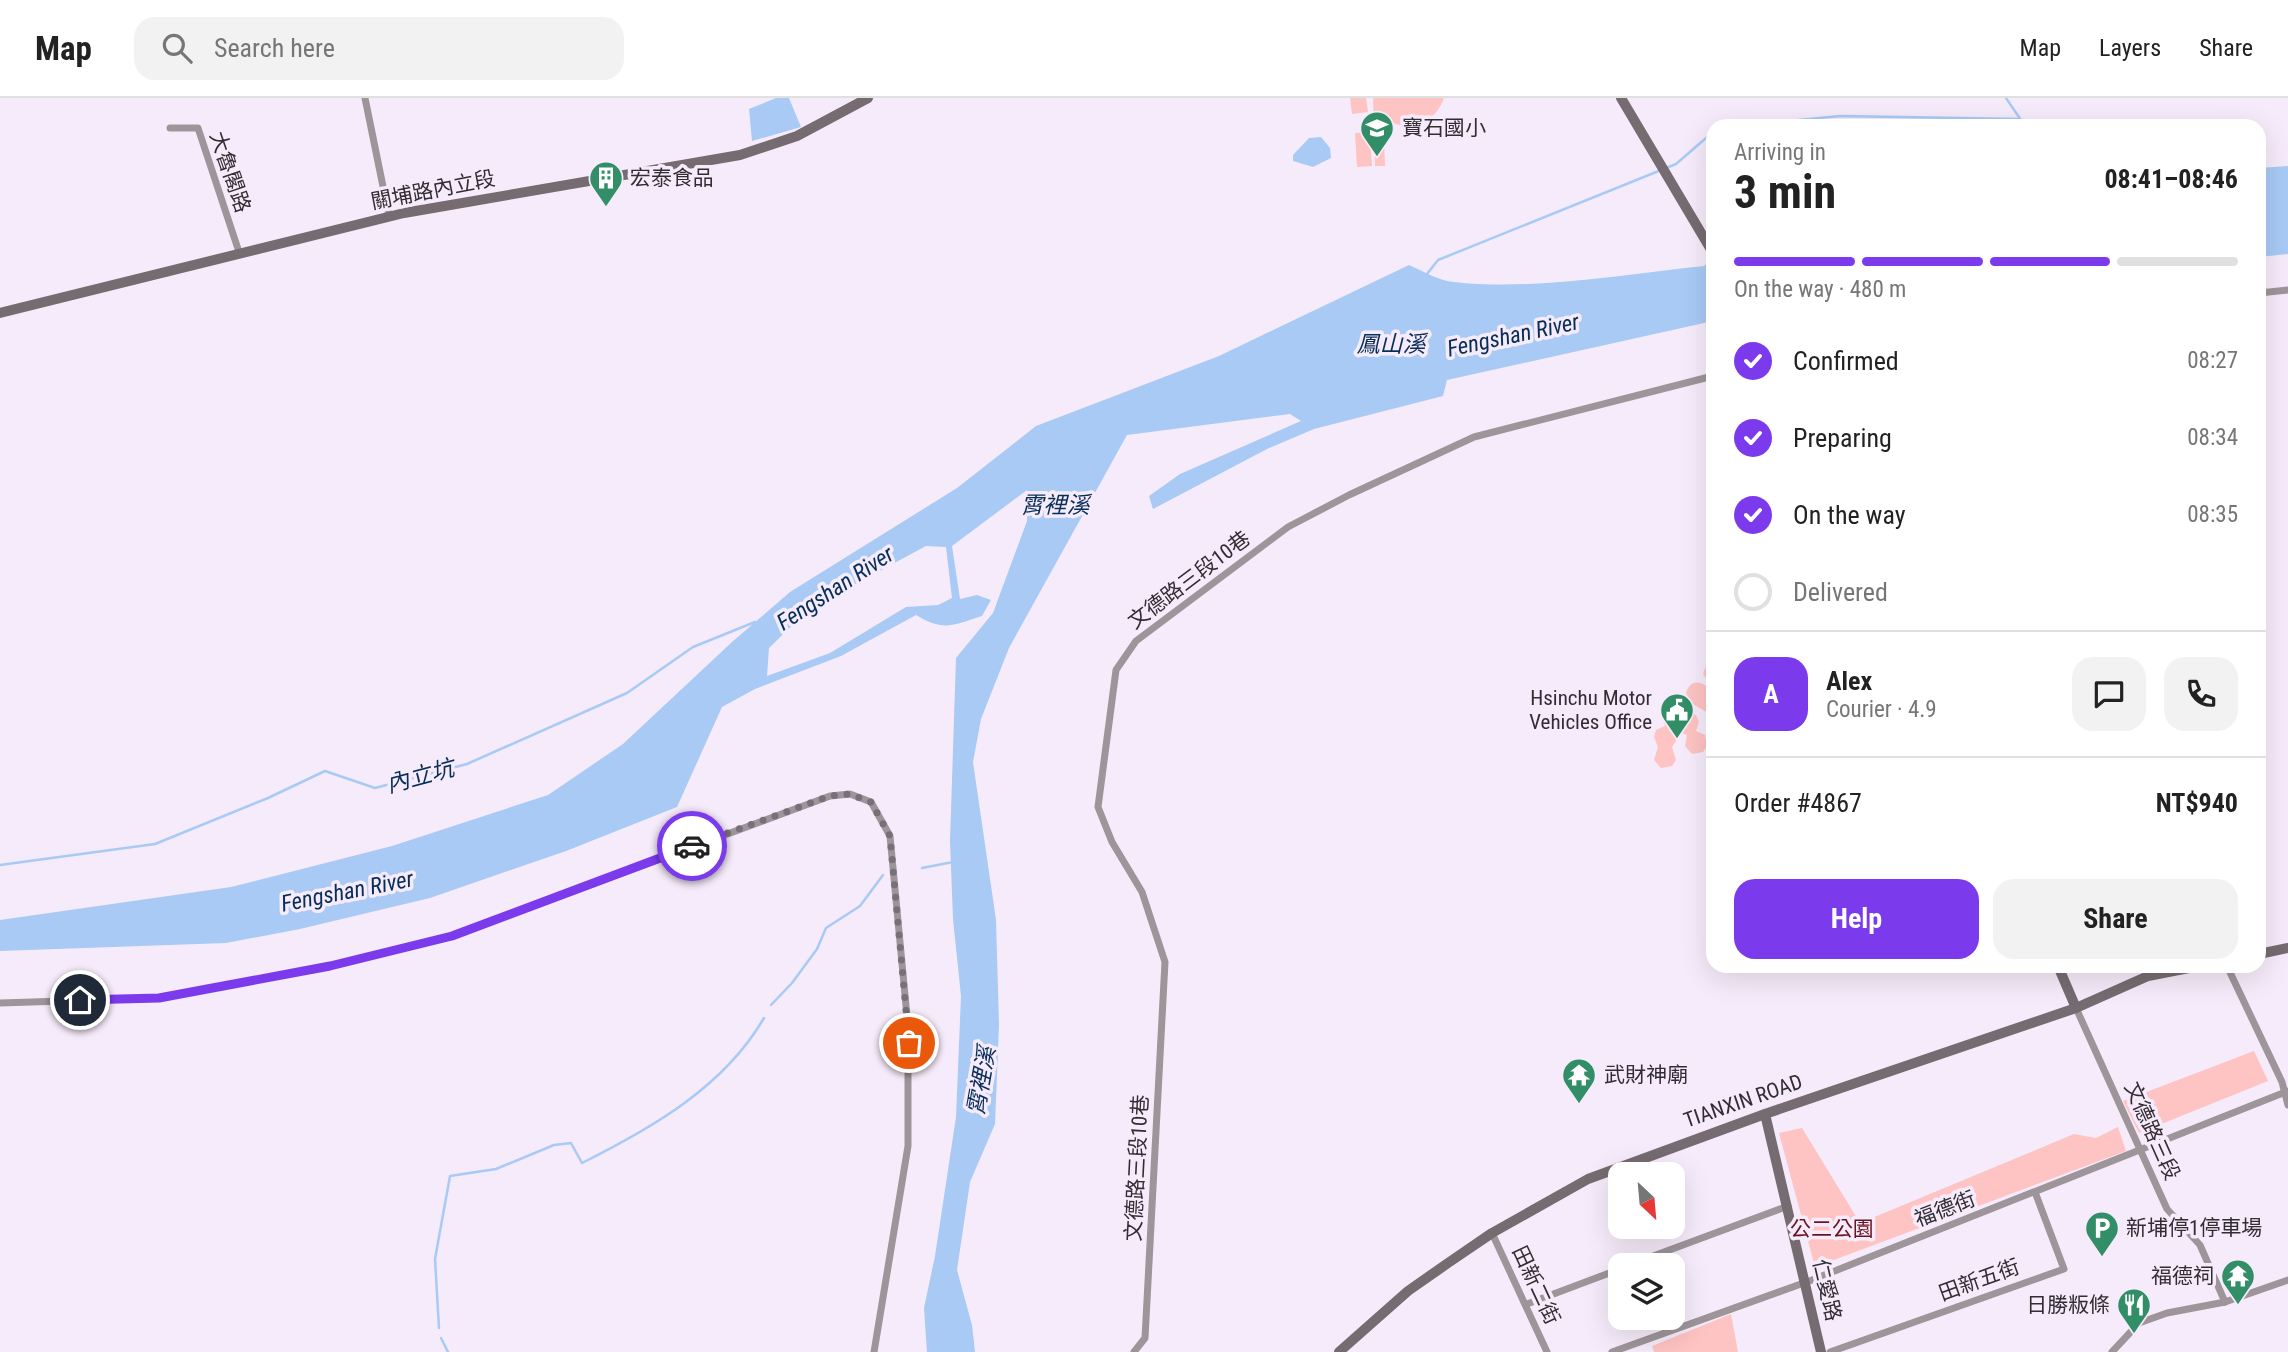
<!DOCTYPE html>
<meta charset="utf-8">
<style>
body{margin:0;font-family:"Roboto Condensed","Noto Sans TC",sans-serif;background:#f2f2f2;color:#222;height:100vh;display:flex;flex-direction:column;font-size:26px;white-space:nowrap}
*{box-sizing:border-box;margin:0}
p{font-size:23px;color:#767676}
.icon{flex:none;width:38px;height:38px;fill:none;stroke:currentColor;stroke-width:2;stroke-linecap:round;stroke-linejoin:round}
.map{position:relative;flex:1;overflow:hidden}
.side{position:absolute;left:1706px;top:21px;width:560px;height:854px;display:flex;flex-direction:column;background:#fff;border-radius:21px;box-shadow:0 7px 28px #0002}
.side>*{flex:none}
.needle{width:46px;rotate:154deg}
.buttons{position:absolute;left:1608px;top:1064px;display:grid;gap:14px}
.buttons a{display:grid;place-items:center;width:77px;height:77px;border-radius:14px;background:#fff;box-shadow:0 7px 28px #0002;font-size:35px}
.pin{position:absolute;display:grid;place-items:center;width:60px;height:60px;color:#fff;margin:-30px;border:4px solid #fff;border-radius:50%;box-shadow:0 2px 7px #0007}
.courier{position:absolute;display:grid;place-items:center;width:70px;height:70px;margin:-35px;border:5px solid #7c3aed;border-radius:50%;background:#fff;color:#222;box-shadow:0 2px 9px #0007}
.head em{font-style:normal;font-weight:700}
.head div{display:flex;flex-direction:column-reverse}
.head{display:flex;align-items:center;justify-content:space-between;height:119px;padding:0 28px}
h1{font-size:46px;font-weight:700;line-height:52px}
.bar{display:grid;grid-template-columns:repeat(4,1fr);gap:10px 7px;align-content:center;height:84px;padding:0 28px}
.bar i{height:9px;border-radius:5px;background:#e0e0e0}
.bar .active{background:#7c3aed}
.bar p{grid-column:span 4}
.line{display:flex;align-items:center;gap:18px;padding:0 28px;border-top:2px solid #e0e0e0}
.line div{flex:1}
.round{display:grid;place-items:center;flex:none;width:74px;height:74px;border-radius:21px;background:#f2f2f2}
ol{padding:0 28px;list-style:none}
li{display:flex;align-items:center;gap:21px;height:77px}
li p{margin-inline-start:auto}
li .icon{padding:7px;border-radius:50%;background:#7c3aed;color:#fff;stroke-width:4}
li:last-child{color:#767676}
li i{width:38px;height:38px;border:4px solid #e0e0e0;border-radius:50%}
.cta{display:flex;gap:14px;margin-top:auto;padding:14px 28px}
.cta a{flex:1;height:80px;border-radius:21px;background:#7c3aed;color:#fff;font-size:28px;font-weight:700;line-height:80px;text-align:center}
.cta a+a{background:#f2f2f2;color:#222}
header{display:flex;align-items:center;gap:42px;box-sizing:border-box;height:98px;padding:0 35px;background:#fff;border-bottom:2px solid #e0e0e0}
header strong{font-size:33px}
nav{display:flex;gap:38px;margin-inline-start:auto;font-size:24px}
.search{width:490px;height:63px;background:#f2f2f2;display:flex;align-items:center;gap:18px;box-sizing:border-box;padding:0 24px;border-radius:21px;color:#767676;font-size:26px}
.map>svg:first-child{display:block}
.green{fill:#fec3c3}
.water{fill:#a8caf5;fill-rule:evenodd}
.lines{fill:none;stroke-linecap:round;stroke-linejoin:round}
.stream{stroke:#a8caf5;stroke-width:2.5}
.street{stroke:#9d9599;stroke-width:7}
.secondary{stroke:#766b70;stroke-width:10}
.done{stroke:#767079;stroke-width:7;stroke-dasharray:0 12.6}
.route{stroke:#7c3aed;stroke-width:9}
.labels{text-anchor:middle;stroke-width:7;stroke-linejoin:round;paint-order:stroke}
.poi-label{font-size:21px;fill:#312d33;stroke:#f6ebfa;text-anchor:start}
.street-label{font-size:21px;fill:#312d33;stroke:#f6ebfa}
.park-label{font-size:21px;fill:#69141f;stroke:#f6ebfa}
.water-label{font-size:23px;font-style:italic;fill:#072d59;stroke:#f6ebfa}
</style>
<header>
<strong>Map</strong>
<div class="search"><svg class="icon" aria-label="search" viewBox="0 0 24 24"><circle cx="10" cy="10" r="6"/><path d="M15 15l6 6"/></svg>Search here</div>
<nav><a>Map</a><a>Layers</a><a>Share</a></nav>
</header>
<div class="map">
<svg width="2288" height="1254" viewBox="0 0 2288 1254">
<rect width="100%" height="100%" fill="#f6ebfa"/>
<g class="green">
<path d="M1350,0H1366L1368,14L1352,16Z"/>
<path d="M1373,0H1444C1434,28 1406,36 1383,19L1385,68H1375Z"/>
<path d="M1370,34L1372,68L1357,69L1355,35Z"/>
<path d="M1713,564V614L1708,615L1691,605L1686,595C1691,579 1703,584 1711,592V587L1703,576L1706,568Z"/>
<path d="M1672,609L1696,617L1699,624L1696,633L1705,637L1707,648L1703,654L1692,656L1685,648L1687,637L1675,632L1676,643L1672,649L1676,662L1672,668L1661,670L1654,662L1658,649L1654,639L1656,632L1665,628L1663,616Z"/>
<path d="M2254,953L2268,983L2139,1035L2123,1003Z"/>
<path d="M2118,1029L2126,1053L1815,1169L1779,1035L1802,1030L1860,1125L2074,1036L2096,1040Z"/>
<path d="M1731,1216L1738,1254H1654L1652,1248Z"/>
</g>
<g class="water">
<path d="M776,0H789L801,29L752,43L749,11Z"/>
<path d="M1321,39L1330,50L1331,60L1313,69L1293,63V57L1309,40Z"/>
<path d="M2288,68V156L2259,159V70Z"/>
<path d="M1713,159V223L1447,282L1443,298L1314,331L1267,351L1153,411L1149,398L1180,376L1301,323L1290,316L1127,337L1009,550L981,621L973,664L996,822L999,927L995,1026L970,1084L957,1172L972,1227L975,1254H927L924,1210L935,1158L956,1019L961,898L953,821L950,743L956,560L993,515L1027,423V392L952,448L960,501L977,497L991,502L982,518C954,527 943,534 916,517L841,558L755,591L722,609L677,709L566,753L430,800L300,831L226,845L0,853V822L231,789L392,748L548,697L623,646L732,544L790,494L957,390L1036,328L1219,258L1409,167C1423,173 1439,183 1454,184C1532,193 1626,176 1704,168ZM926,448L946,449L952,500L938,507L906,509L830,555L767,578L769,550L809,511Z"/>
</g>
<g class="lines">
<g class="stream">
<path d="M2006,0L2025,28"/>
<path d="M1737,28L1840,18L2019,21"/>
<path d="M1427,176L1438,162L1676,66L1713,34"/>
<path d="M0,767L155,746L268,700L325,673L375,690L467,666L627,595L693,549L755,524"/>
<path d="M922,770L953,764"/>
<path d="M771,907L792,885L817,851L826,830L860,808L883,777"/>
<path d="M439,1230L435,1161L450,1078L496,1071L554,1047L571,1045L582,1065C652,1030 724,989 764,920"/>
<path d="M441,1240L448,1254"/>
</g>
<g class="street">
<path d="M365,0L389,118"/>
<path d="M170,30H198L239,154"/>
<path d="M2259,195L2288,192"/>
<path d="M2227,868L2282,984L2288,1007"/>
<path d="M0,905L159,900L330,868L452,838L830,698L850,696L871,704L890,738L908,929V1048L874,1254"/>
<path d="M2076,910L2167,1111L2200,1147L2225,1204"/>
<path d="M1492,1135L1547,1254"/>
<path d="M1629,1167L1788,1108"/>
<path d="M1527,1206L1620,1171"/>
<path d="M1134,1254L1145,1240L1165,864L1142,794L1112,744L1098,709L1116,572L1136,543L1288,429L1349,397L1474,339L1713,278"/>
<path d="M1612,1254L1812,1182L2288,993"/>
<path d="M1830,1254L2064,1171L2035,1094"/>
<path d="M2112,1254L2139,1225L2167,1215L2225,1204L2288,1182"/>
</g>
<g class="secondary">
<path d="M1621,0L1713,155"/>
<path d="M0,215L404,115L740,57L797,38L868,0"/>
<path d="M2259,856L2288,850"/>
<path d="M2058,868L2076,910"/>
<path d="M1765,1016L1821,1254"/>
<path d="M1339,1254L1408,1193L1448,1165L1492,1135L1588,1081L1765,1016L2076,910L2148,878L2199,868"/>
</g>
</g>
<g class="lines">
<path class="done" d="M692,748L830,698L850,696L871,704L890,738L909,945"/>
<path class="route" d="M80,902L159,900L330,868L452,838L692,748"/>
</g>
<defs>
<g id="school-pin" transform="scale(1.75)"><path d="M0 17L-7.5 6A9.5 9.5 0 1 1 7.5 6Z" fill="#318e66" stroke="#f6ebfa"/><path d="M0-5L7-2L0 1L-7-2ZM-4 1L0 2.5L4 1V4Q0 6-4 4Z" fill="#fff"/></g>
<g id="building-pin" transform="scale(1.75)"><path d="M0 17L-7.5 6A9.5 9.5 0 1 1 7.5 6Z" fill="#318e66" stroke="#f6ebfa"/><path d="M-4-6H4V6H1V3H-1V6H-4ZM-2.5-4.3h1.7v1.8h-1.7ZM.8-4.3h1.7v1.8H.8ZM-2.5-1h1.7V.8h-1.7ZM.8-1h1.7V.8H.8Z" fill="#fff"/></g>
<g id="civic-pin" transform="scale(1.75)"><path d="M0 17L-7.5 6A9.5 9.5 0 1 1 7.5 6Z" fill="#318e66" stroke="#f6ebfa"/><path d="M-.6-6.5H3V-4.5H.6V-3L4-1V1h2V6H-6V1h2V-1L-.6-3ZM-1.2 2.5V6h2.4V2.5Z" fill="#fff"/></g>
<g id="temple-pin" transform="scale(1.75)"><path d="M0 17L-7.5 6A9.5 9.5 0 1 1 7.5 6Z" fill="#318e66" stroke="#f6ebfa"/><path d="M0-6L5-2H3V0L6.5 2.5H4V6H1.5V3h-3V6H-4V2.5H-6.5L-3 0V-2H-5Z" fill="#fff"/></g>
<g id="parking-pin" transform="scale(1.75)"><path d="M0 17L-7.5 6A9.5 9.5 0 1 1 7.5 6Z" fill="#318e66" stroke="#f6ebfa"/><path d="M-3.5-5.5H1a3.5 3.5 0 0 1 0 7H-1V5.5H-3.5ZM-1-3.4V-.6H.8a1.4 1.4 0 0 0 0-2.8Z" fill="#fff"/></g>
<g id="restaurant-pin" transform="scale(1.75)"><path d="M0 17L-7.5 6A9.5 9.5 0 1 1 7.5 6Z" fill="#318e66" stroke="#f6ebfa"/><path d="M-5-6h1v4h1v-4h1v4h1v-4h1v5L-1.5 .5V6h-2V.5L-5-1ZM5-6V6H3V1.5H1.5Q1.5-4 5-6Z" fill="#fff"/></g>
</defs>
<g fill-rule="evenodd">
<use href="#school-pin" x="1377" y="30"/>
<use href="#building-pin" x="606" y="80"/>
<use href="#civic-pin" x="1677" y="612"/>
<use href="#temple-pin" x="1579" y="977"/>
<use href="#parking-pin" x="2102" y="1130"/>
<use href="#temple-pin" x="2238" y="1178"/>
<use href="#restaurant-pin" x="2134" y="1207"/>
</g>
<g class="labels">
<g class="poi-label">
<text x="1402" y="37">寶石國小</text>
<text x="630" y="87">宏泰食品</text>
<text x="1652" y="607" text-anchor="end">Hsinchu Motor<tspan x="1652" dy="24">Vehicles Office</tspan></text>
<text x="1604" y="984">武財神廟</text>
<text x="2126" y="1137">新埔停1停車場</text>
<text x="2214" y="1185" text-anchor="end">福德祠</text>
<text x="2110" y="1214" text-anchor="end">日勝粄條</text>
</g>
<g class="street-label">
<text transform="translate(230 74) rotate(71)" y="7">大魯閣路</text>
<text transform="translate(433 92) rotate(-11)" y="7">關埔路內立段</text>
<text transform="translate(1189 482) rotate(-37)" y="7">文德路三段10巷</text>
<text transform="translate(1743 1003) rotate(-19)" y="7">TIANXIN ROAD</text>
<text transform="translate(2152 1033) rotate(66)" y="7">文德路三段</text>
<text transform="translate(1137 1070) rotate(-87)" y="7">文德路三段10巷</text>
<text transform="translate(1945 1111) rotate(-21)" y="7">福德街</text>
<text transform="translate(1979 1182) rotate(-20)" y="7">田新五街</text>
<text transform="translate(1536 1187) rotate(65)" y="7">田新二街</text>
<text transform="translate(1827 1192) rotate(77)" y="7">仁愛路</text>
</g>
<g class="park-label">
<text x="1832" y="1138">公二公園</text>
</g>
<g class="water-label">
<text transform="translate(1513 237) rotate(-12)" y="8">Fengshan River</text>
<text x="1391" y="254">鳳山溪</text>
<text x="1055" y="415">霄裡溪</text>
<text transform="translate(835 490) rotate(-33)" y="8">Fengshan River</text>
<text transform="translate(420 678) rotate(-15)" y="8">內立坑</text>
<text transform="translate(347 793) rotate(-11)" y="8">Fengshan River</text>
<text transform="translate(981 983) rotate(-80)" y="8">霄裡溪</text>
</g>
</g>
</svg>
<div class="buttons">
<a><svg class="needle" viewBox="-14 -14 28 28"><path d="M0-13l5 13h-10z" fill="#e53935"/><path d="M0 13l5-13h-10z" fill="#767676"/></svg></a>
<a><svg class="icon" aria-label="layers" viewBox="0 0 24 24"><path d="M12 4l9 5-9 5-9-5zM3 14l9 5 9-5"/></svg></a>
</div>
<div class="pin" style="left:909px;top:945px;background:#ea580c"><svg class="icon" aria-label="bag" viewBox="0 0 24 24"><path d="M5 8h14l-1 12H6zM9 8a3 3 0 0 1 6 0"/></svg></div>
<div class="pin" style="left:80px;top:902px;background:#1f2937"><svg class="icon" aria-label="home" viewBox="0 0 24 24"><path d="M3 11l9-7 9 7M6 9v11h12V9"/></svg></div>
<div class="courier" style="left:692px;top:748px"><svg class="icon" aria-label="car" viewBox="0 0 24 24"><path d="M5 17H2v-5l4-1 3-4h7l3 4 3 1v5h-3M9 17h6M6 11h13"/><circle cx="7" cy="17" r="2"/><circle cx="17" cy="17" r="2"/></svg></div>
<section class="side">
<div class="head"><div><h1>3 min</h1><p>Arriving in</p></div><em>08:41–08:46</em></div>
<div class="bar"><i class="active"></i><i class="active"></i><i class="active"></i><i></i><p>On the way · 480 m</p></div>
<ol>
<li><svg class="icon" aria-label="check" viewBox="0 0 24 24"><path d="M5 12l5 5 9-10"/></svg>Confirmed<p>08:27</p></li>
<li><svg class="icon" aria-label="check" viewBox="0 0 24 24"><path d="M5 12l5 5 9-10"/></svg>Preparing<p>08:34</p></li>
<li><svg class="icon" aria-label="check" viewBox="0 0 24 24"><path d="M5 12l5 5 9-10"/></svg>On the way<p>08:35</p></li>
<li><i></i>Delivered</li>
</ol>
<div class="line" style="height:126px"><b class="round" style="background:#7c3aed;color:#fff">A</b><div><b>Alex</b><p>Courier · 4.9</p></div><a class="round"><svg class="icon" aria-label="chat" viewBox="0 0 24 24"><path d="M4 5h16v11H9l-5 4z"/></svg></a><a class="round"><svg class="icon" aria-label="phone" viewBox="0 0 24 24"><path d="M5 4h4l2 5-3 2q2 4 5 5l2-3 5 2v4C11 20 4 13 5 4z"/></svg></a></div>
<div class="line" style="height:91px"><div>Order #4867</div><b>NT$940</b></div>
<div class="cta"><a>Help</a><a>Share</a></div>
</section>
</div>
